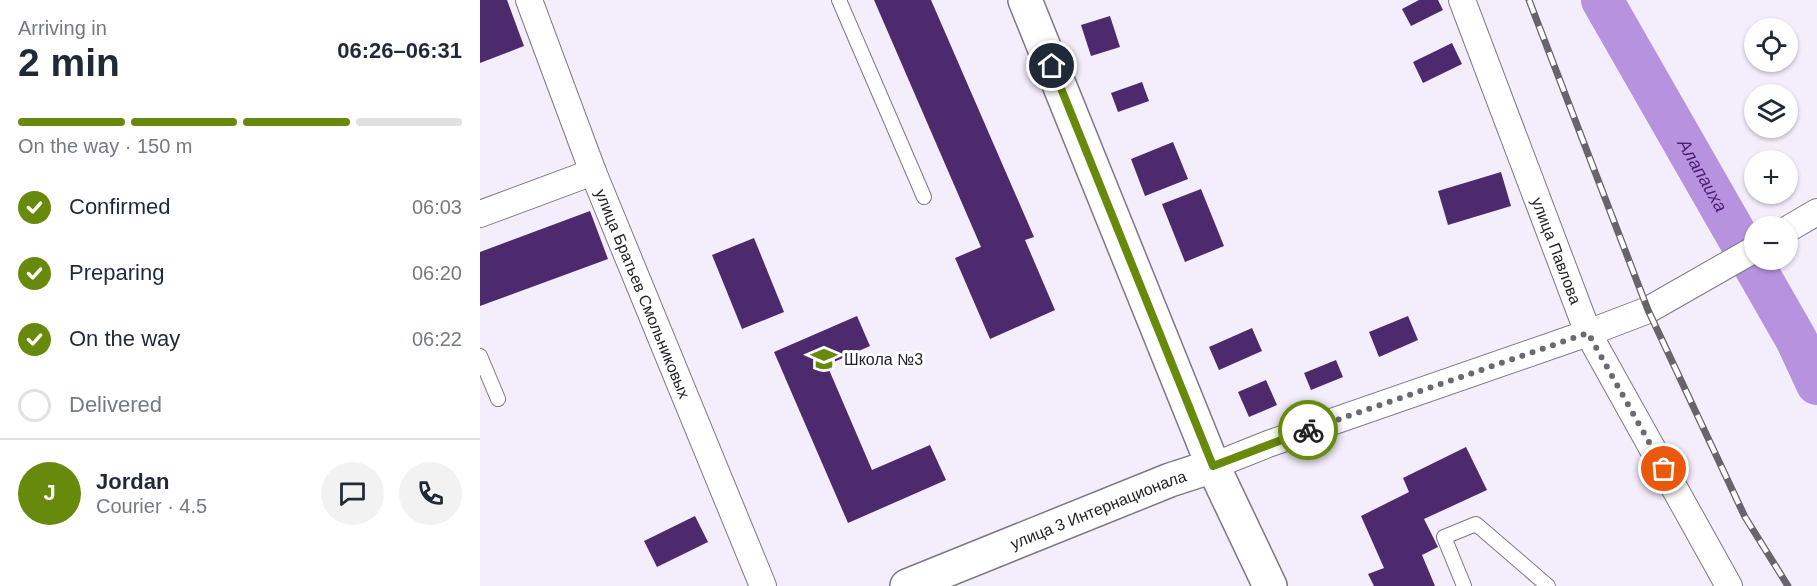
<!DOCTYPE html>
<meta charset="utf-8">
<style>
body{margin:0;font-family:Helvetica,sans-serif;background:#f2f2f3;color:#1f2937;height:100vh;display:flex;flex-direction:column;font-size:22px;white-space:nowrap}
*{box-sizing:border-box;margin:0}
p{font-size:20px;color:#747a83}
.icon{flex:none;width:33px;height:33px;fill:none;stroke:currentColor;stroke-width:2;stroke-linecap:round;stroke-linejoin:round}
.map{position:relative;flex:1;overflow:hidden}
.sheet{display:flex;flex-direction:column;background:#fff;width:480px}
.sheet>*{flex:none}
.buttons{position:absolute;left:1264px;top:18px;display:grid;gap:12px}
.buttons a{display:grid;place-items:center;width:54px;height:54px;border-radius:50%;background:#fff;box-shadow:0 2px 4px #0004;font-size:30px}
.pin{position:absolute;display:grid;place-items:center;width:51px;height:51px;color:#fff;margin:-26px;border:3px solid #fff;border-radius:50%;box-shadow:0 2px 6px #0007}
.courier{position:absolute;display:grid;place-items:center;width:60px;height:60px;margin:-30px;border:4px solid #688a0c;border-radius:50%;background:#fff;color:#222;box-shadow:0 2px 8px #0007}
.headline em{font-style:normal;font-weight:700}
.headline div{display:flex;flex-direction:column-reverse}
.headline{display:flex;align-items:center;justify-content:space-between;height:102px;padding:0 18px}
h1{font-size:39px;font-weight:700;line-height:45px}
.bar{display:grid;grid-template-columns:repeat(4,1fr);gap:9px 6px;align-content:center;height:72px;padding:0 18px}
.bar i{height:8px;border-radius:4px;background:#e0e1e3}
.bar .current{background:#688a0c}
.bar p{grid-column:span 4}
.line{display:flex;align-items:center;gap:15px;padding:0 18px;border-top:2px solid #e0e1e3}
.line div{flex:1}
.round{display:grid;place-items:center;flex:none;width:63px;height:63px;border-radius:32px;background:#f2f2f3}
ol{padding:0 18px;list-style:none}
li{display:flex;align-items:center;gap:18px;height:66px}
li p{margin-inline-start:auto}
li .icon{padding:6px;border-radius:50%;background:#688a0c;color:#fff;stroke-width:4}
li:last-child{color:#747a83}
li i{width:33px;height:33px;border:3px solid #e0e1e3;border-radius:50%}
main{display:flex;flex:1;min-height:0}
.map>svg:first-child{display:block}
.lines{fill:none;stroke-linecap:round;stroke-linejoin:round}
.river{stroke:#b692df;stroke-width:42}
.building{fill:#4d2a6e}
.lane-casing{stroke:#7d7884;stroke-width:16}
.street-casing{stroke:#7d7884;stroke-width:28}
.secondary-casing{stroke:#7d7884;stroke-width:36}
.lane{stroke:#fff;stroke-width:14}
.street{stroke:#fff;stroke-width:26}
.secondary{stroke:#fff;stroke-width:33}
.rail-casing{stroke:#67646c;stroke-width:7}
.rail{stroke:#fff;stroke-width:4.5;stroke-dasharray:14;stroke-linecap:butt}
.done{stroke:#6d6972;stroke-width:6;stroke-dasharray:0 10.8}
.route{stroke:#688a0c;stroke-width:8}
.labels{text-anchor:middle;stroke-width:6;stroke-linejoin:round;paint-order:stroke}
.street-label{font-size:16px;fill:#242227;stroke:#fff}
.poi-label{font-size:16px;fill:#242227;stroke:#fff;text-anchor:start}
.water-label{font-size:18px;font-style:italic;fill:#4e1d77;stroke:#fff}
</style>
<main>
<section class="sheet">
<div class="headline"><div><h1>2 min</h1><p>Arriving in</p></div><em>06:26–06:31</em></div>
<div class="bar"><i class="current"></i><i class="current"></i><i class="current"></i><i></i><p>On the way · 150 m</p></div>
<ol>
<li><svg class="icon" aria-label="check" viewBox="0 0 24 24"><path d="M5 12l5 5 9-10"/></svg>Confirmed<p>06:03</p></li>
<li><svg class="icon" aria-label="check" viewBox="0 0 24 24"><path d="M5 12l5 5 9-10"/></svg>Preparing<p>06:20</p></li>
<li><svg class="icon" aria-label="check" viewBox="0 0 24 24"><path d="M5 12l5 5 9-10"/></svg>On the way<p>06:22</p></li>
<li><i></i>Delivered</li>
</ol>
<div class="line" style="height:108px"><b class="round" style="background:#688a0c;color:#fff">J</b><div><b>Jordan</b><p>Courier · 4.5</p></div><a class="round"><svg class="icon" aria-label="chat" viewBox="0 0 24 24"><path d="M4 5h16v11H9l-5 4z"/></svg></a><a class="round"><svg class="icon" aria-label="phone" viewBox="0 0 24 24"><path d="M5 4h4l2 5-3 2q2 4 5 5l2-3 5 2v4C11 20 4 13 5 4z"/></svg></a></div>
</section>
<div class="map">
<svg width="1337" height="586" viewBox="0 0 1337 586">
<rect width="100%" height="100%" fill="#f4eefc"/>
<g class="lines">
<path class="river" id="s1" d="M1122,0L1316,339L1337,384"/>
</g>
<g class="building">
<path d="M0,0H27L44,46L0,63Z"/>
<path d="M394,0H451L554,237L545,240L575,310L510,339L475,258L501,247Z"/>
<path d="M939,0H958L963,10L931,26L922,9Z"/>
<path d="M630,16L640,47L611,56L601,25Z"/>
<path d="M972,43L982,64L943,83L933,62Z"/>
<path d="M662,82L669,101L638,112L631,93Z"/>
<path d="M693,142L708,179L665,196L651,159Z"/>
<path d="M1021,172L1031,206L968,225L958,191Z"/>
<path d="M721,189L744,246L705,262L682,204Z"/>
<path d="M110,211L128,259L0,306V252Z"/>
<path d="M274,238L304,312L262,329L232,255Z"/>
<path d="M377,316L390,346L347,365L392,470L450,445L466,480L368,523L294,352Z"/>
<path d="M928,316L938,340L899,357L889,332Z"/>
<path d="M772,328L782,351L739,370L729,347Z"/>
<path d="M856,360L863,377L831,390L824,373Z"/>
<path d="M786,380L797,405L769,417L758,392Z"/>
<path d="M986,447L1007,490L944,519L958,547L942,555L955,586H894L888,574L904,568L881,516L929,492L923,478Z"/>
<path d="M215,516L228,542L177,567L164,541Z"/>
</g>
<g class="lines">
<g class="lane-casing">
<g id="lane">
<path d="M359,0L444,197"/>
<path d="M0,356L18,399"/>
<path d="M984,586L964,537L996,524L1068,586"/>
</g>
</g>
<g class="street-casing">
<g id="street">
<path id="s2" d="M49,0L113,172L283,586"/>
<path id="s3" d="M982,0L1108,333L1249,586"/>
<path d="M0,214L113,172"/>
<path d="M1308,229L1337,212"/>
<path d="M733,466L788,444L1108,333L1168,310L1275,249"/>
</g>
</g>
<g class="secondary-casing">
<g id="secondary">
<path d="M545,0L733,466L790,586"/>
<path id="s4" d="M427,586L690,480L733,466"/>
</g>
</g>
<use href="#lane" class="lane"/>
<use href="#street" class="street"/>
<use href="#secondary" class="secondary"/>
<g class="rail-casing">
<path id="rail" d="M1049,0L1168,310L1265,517L1308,586"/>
</g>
<use href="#rail" class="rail"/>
</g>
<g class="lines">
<path class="done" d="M828,430L1108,333L1184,469"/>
<path class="route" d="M572,66L733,466L828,430"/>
</g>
<defs>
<g id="school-bare" transform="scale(2.07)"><path d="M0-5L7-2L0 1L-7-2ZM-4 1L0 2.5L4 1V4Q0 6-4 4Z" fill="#688a0c" stroke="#fff" stroke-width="2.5" paint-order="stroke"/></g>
</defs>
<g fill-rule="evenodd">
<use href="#school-bare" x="344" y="359"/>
</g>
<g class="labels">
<g class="street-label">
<text dy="6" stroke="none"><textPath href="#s3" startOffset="268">улица Павлова</textPath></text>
<text dy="6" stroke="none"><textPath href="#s2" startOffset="315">улица Братьев Смольниковых</textPath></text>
<text dy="6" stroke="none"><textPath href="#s4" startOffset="206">улица 3 Интернационала</textPath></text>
</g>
<g class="poi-label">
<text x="364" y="365">Школа №3</text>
</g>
<g class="water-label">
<text dy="6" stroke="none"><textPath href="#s1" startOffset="202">Алапаиха</textPath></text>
</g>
</g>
</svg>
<div class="buttons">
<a><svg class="icon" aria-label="locate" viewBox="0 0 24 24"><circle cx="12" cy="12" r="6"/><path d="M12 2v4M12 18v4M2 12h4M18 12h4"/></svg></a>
<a><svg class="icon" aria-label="layers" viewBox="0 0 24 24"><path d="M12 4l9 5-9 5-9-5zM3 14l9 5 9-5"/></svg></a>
<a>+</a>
<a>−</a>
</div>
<div class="pin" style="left:1184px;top:469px;background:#ea580c"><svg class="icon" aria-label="bag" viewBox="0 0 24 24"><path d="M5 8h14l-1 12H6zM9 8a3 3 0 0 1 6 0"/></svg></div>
<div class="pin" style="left:572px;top:66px;background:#1f2937"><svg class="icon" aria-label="home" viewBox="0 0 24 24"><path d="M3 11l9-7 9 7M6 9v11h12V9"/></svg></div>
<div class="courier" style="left:828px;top:430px"><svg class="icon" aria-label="bike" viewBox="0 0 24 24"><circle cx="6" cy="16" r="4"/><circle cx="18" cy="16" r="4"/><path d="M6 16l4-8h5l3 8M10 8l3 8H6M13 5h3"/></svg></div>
</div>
</main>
